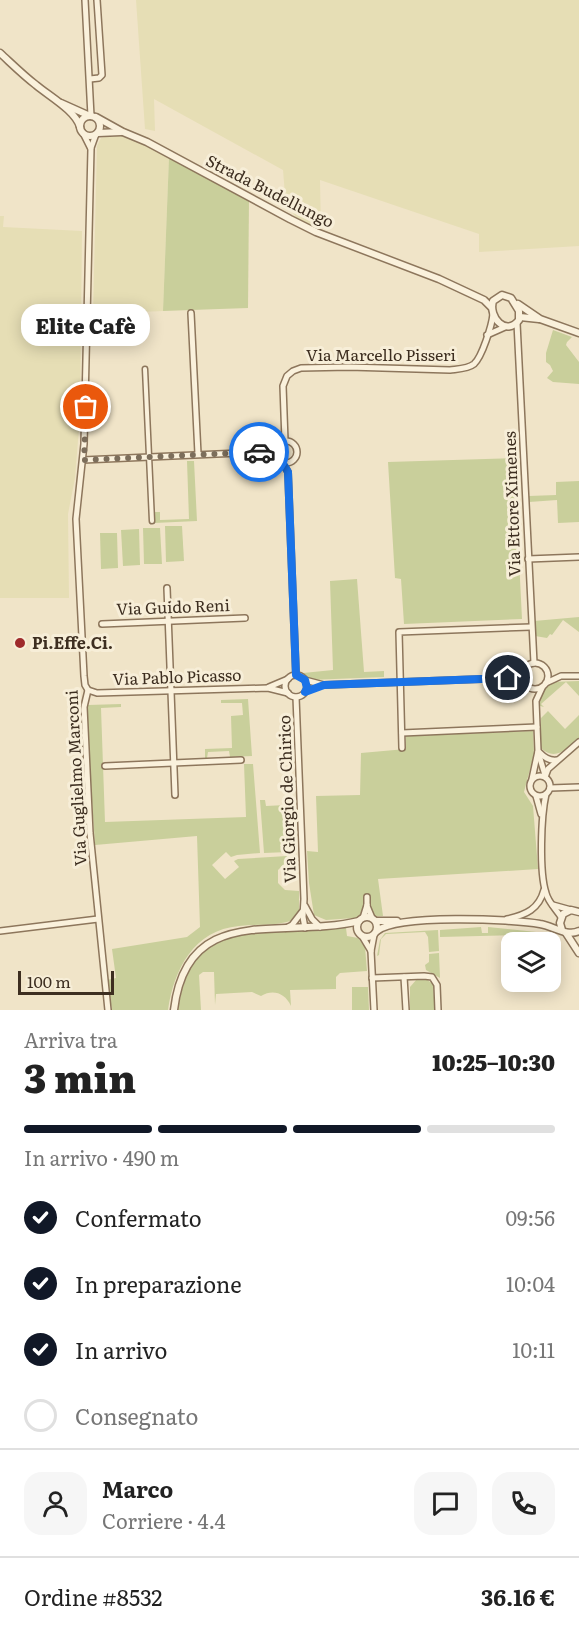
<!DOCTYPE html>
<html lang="it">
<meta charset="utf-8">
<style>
body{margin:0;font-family:Literata,serif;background:#f6f6f6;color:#222;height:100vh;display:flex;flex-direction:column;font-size:22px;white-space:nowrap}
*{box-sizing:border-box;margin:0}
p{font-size:20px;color:#767676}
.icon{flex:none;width:33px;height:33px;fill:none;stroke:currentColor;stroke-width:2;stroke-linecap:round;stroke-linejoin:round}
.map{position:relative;height:1010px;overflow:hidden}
.side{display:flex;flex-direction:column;background:#fff;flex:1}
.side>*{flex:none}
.tools{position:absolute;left:501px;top:932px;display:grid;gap:12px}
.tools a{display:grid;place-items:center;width:60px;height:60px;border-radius:12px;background:#fff;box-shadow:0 3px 15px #0003;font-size:30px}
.scale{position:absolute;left:18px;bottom:15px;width:96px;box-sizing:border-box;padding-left:6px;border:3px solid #3d2e20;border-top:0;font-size:16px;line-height:21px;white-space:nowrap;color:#3d2e20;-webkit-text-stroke:4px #f7eed8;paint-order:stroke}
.pin{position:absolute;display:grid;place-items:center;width:51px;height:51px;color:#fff;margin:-26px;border:3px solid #fff;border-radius:50%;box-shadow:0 2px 6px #0007}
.courier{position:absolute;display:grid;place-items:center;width:60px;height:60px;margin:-30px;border:4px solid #1a73e8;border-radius:50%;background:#fff;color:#222;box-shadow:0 2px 8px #0007}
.bubble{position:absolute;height:42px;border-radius:18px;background:#fff;box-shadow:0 3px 15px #0003;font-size:20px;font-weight:800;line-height:42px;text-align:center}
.summary em{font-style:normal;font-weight:800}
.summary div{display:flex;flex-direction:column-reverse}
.summary{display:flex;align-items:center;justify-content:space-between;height:102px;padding:0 24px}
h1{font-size:39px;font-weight:800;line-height:45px}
.bar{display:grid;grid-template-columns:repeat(4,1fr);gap:9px 6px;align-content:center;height:72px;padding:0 24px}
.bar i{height:8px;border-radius:4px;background:#e0e0e0}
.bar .current{background:#111827}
.bar p{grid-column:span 4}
.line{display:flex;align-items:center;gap:15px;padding:0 24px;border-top:2px solid #e0e0e0}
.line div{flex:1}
.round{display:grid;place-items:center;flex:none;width:63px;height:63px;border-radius:18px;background:#f6f6f6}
ol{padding:0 24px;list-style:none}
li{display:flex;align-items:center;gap:18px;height:66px}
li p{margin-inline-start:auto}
li .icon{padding:6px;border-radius:50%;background:#111827;color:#fff;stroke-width:4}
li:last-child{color:#767676}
li i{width:33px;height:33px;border:3px solid #e0e0e0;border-radius:50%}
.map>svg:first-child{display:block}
.farmland{fill:#e6deb5}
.green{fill:#c9cf9b}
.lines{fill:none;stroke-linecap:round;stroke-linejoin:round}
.pedestrian-casing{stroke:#8d765c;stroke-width:7}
.minor-casing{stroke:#8d765c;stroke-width:8}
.tertiary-casing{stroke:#8d765c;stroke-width:9}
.pedestrian{stroke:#faf1dc;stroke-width:4}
.minor{stroke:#faf1dc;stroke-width:5}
.tertiary{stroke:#faf1dc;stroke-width:6}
.done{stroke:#7c6e5b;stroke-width:6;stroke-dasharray:0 10.8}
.route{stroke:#1a73e8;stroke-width:8}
.poi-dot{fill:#9e2a2b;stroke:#f7eed8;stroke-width:2}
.labels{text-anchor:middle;stroke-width:6;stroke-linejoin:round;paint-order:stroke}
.street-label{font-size:16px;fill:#3d2e20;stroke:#f7eed8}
.poi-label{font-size:16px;font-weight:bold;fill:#3d2e20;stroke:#f7eed8;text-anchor:start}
</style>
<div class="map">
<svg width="579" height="1010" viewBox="0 0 579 1010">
<rect width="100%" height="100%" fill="#f0e4c8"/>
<g class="farmland">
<path d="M136,0H579V246L479,252V234L320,180L321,230L297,218L288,208L286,207L283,170L154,99L155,131L145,129Z"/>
<path d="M115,134L144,144L169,157L163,311L93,314L97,146L101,138L109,136L114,137Z"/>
<path d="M0,216H4L3,227L82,231L80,416L75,478L68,514L69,598H0Z"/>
</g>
<g class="green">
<path d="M169,157L249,200L248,308L163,311Z"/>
<path d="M553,330L572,337L567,342L566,345L579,362V384L553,382L547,378L553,371L550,365L546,362V353Z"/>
<path d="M514,458L522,619L404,624L401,579L395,578L388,462Z"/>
<path d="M187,461H194L197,521L154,523L153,512H160V520L189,519Z"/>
<path d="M579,481V522L558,523L557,500L529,502V496L556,495V482Z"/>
<path d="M165,526H182L184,561L166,562Z"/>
<path d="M143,528H160L162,564H144Z"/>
<path d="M139,529L140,565L123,566L121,530Z"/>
<path d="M100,533H117L118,568L101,569Z"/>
<path d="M357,579L364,672L384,671V677L310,680L303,673L333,670L330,581Z"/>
<path d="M579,617V632L563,620L552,635L550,634L547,638L535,636L534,621Z"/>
<path d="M579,681V696L566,682L541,704L544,707L540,706V695L550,682Z"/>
<path d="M248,699L252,756L230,757L229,751L208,752L207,758H205V749L232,748L231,716L243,715L242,703H221V700Z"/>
<path d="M121,704V707L101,708L105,822L246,817L244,764H253L260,853L237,855L231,857L226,852L212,865L225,879L239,867L234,861L238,859L287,856V861L278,870V883L285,890L299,891V911L290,921C275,926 256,924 239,926C194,930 174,969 168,1010H112L107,980L116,978L112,949L187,937L200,927L197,836L95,845L86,711L88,705Z"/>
<path d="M548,711L565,729L579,715V738C568,748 555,762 541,748V718Z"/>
<path d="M533,731L534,754L524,792L533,806L538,869L378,879L383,916L326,920L314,915L309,883L307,851L318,852L316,796L360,795L361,753L406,749V736Z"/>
<path d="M260,800H265L266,806L286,805L288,852L264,853Z"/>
<path d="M481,927L482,933H488V927L555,934L440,937V930Z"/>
<path d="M346,928L347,936L358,938L365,947L367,971L340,973L336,977V989L290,990L291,1006C285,993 273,989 261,996L252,992L216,994L215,1005L214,972H203L199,975L201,1010H178C182,986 190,956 214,943C239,929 314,930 346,928Z"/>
<path d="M438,930L439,951L429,952L428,937L425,932L386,934L381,939L379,955L377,956L380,940L385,933Z"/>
<path d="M439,953L440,978L426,970L425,965L429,962V954Z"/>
<path d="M417,979H426L433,984L435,1010H410V987Z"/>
<path d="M352,987H368L369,1010H352Z"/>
</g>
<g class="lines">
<g class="pedestrian-casing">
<path id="pedestrian" d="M145,369L152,521"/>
</g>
<g class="minor-casing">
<g id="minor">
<path d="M85,0L91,116"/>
<path d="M90,79L99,78L102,75L97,0"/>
<path d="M83,133L91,149L84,444L76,519L84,676L85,685L88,690L84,707L90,833L108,1010"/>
<path d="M91,148L96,134"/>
<path d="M191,313L198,454"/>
<path d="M517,323L534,663"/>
<path d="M487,335L505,327"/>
<path d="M285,441L283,386L287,376L293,371L301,368L349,367L450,370C457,369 468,369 474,364C482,357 492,325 493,314"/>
<circle cx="286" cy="452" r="11"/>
<path d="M83,460L263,452L277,446"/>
<path d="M282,462L288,472L296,675"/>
<path d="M528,559L579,557"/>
<path d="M167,588L175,795"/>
<path d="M102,624L245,618"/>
<circle cx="535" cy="676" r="13"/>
<circle cx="296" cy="686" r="11"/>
<path d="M305,680L324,685L508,678L525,684"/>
<path d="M546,683L561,676H579"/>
<path d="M269,687L288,679"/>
<path d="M88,690L97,693L268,688L288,693"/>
<path d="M296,697L304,899L303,917L305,928"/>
<path d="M402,733L537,727"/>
<path d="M402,748L399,632L531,627"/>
<path d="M538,752L545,775"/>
<path d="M539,752C544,757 549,761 557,760"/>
<path d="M105,766L241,760"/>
<circle cx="540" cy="786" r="10"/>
<path d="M545,777L548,769L579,742"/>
<path d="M532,779L538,751L536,701L542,688"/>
<path d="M550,788L579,787"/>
<path d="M546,794C541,816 539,872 546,893C548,902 556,909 561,917"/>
<path d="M536,796L541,814"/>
<path d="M367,897V906L372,918"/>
<path d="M553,905L571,910"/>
<path d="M305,906L312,919L320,927"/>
<path d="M363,918L367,905"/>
<path d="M507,919C526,915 539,909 544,890"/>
<path d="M286,928L292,925L302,912"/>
<path d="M0,931L98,919"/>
<path d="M362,936L371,951"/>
<path d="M404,977L406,1010"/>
<path d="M372,978L424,976L432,977L437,985L438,1010"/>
<path d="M374,1010L371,951L374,935"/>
</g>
</g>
<g class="tertiary-casing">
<g id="tertiary">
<path d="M0,53C12,64 23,75 36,85C49,96 76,111 80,127"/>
<path d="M61,103L90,116"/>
<circle cx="90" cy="126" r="10"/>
<path d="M96,117L123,132L147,142L290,219L316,232L439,279L484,300L491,307"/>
<path d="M98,133L121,132"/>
<path d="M502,295L511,298L519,311V320C506,337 488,317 493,301Z"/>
<path d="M518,304L540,319L579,333"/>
<path d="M520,317L539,319"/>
<circle cx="367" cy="927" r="10"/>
<path d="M376,921H397"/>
<path d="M562,930L560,923L563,914L571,910L579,912"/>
<path d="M377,931C397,914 512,919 540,924C553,926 567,937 579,931"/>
<path d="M566,933L579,953"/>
<path d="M174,1010C187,900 283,940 359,921"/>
</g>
</g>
<use href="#pedestrian" class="pedestrian"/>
<use href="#minor" class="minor"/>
<use href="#tertiary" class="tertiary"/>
</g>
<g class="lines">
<path class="done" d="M86,407L84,460L259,452"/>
<path class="route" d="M259,452C272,452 282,460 288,472L296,675L305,680L307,688L305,692L324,685L508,678"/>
</g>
<circle class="poi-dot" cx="20" cy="643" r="6"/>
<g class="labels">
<g class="street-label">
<text transform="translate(270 191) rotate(27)" y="6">Strada Budellungo</text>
<text x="381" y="361">Via Marcello Pisseri</text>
<text transform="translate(512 504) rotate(-92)" y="6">Via Ettore Ximenes</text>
<text transform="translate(173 607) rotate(-2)" y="6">Via Guido Reni</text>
<text transform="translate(177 677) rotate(-2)" y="6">Via Pablo Picasso</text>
<text transform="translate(76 778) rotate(-93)" y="6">Via Guglielmo Marconi</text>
<text transform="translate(287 799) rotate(-92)" y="6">Via Giorgio de Chirico</text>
</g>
<g class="poi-label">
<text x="32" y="649">Pi.Effe.Ci.</text>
</g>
</g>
</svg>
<div class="tools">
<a><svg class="icon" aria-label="layers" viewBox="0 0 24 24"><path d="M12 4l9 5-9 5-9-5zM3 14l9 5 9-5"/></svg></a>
</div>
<div class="scale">100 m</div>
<div class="pin" style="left:86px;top:407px;background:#ea580c"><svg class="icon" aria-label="bag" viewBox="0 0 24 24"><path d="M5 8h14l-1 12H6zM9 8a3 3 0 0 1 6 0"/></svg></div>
<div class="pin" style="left:508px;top:678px;background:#1f2937"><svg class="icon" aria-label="home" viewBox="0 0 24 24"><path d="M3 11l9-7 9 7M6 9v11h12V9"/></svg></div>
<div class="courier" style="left:259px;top:452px"><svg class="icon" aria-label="car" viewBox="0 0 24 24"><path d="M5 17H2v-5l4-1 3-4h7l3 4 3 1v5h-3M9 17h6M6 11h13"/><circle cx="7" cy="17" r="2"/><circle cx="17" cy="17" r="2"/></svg></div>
<div class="bubble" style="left:21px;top:304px;width:129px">Elite Cafè</div>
</div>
<section class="side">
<div class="summary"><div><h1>3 min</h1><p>Arriva tra</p></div><em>10:25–10:30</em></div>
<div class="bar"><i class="current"></i><i class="current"></i><i class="current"></i><i></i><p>In arrivo · 490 m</p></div>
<ol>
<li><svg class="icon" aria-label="check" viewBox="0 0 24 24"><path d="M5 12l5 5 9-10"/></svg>Confermato<p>09:56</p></li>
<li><svg class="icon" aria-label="check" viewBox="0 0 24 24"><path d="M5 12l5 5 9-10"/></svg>In preparazione<p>10:04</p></li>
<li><svg class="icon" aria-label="check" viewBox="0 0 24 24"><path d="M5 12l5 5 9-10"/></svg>In arrivo<p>10:11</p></li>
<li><i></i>Consegnato</li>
</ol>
<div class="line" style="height:108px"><a class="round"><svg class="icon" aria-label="person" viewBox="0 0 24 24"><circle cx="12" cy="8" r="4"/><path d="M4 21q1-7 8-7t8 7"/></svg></a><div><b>Marco</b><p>Corriere · 4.4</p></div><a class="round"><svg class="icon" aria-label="chat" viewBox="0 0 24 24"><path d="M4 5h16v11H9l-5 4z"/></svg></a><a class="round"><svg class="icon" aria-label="phone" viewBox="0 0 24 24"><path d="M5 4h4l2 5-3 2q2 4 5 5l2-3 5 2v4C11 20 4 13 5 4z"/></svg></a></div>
<div class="line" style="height:78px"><div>Ordine #8532</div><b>36.16 €</b></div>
</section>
